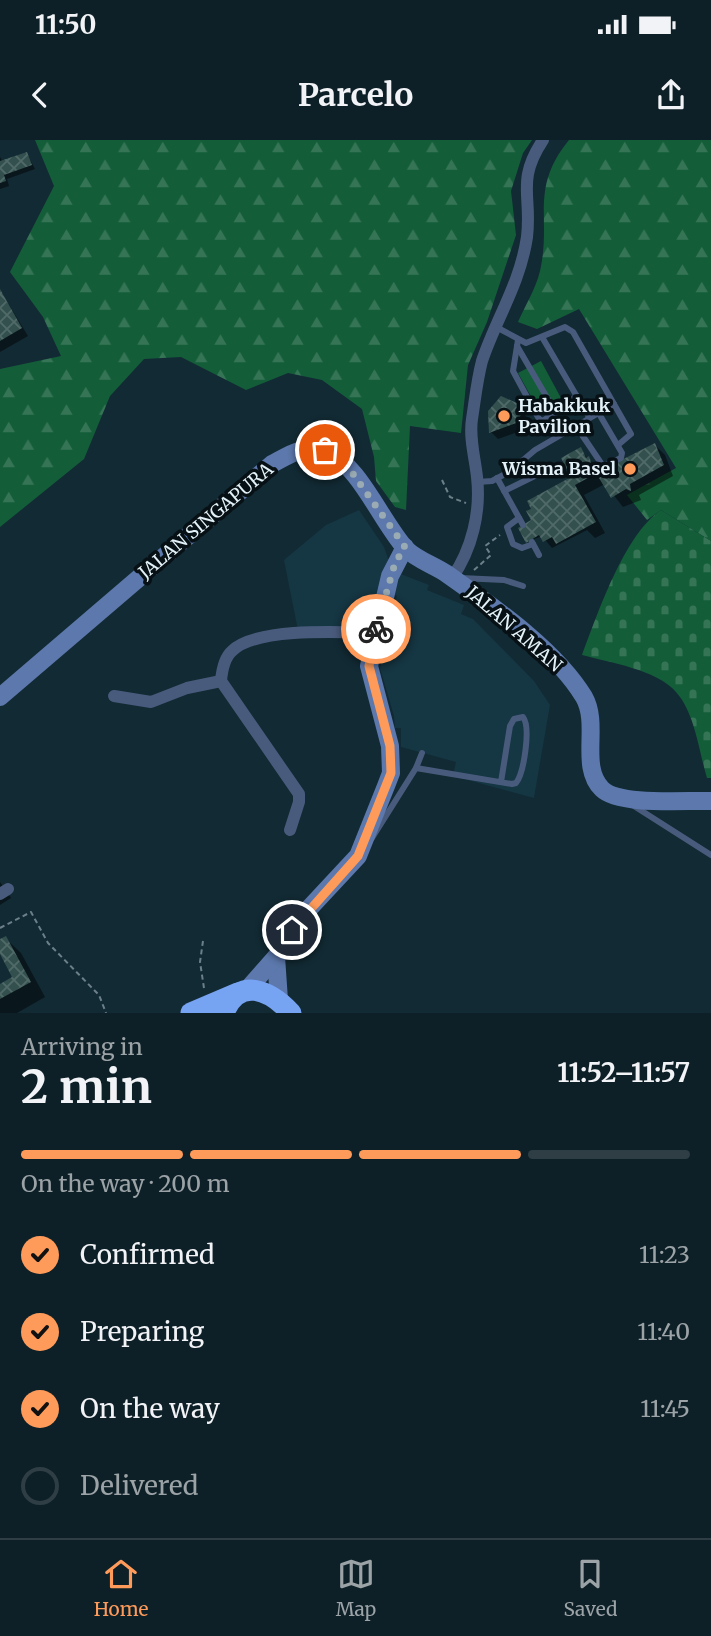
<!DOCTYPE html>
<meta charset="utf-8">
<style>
body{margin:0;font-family:Merriweather,serif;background:#17282f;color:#f1f3f6;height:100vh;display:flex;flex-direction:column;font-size:26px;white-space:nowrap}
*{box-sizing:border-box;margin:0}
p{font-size:23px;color:#9ba3a7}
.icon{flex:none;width:38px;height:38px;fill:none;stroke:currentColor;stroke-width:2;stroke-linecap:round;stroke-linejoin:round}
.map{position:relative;height:873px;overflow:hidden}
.details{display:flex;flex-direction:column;background:#0e2027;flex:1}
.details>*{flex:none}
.pin{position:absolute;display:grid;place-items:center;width:60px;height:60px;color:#fff;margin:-30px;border:4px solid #fff;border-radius:50%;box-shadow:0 2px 7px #0007}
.courier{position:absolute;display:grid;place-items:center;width:70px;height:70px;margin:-35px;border:5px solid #ff9b5a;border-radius:50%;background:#fff;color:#222;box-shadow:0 2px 9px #0007}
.summary em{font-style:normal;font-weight:700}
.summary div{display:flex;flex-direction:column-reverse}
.summary{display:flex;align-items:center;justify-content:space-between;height:119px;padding:0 21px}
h1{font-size:46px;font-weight:700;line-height:52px}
.bar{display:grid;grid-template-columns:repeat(4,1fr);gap:10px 7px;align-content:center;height:84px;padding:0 21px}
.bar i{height:9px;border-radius:5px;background:#2e3e44}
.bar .current{background:#ff9b5a}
.bar p{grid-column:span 4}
ol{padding:0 21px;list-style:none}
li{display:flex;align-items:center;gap:21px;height:77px}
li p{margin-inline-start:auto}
li .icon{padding:7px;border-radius:50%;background:#ff9b5a;color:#111;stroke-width:4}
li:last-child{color:#9ba3a7}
li i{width:38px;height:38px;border:4px solid #2e3e44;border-radius:50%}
.status{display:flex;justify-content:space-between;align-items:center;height:49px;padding:0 35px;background:#0e2027;direction:ltr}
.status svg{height:19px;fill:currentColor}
header{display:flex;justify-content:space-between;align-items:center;height:91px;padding:0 21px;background:#0e2027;font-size:32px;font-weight:700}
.dock{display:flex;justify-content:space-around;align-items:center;height:98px;border-top:2px solid #2e3e44;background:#0e2027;font-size:19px;color:#9ba3a7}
.dock a{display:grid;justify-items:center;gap:4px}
.dock .current{color:#ff9b5a}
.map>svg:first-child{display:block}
.built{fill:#153643}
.forest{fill:url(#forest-firs)}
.cemetery{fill:url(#cemetery-stones)}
.pitch{fill:#135d39}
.shadow{fill:#0007}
.building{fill:url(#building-cross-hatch)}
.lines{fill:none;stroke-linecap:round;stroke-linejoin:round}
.path{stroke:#6c8089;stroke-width:2;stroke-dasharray:5 3.5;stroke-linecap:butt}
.lane{stroke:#495b7c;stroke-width:6}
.street{stroke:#495b7c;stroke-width:12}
.secondary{stroke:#5c78ac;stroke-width:18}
.highway{stroke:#77a3f3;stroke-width:21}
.done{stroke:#9aabb3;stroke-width:7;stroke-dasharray:0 12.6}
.route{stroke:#ff9b5a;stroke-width:9}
.poi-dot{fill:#ff9b5a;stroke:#071115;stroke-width:2.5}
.labels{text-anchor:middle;stroke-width:7;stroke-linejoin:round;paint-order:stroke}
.poi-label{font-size:18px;font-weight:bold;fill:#e3f1f8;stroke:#071115;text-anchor:start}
.street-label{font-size:18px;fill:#e3f1f8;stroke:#071115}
</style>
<div class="status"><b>11:50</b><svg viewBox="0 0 49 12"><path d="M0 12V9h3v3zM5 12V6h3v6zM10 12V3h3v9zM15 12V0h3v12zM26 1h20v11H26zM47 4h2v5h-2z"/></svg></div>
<header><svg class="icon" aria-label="back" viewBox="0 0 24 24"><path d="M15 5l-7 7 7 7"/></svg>Parcelo<svg class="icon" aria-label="share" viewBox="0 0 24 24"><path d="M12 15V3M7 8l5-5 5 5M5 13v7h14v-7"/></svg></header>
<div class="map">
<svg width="711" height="873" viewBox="0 0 711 873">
<defs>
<pattern id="forest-firs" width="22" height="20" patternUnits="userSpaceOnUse" patternTransform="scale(1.75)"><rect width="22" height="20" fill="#135d39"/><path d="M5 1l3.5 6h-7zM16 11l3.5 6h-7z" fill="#357556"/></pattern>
<pattern id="cemetery-stones" width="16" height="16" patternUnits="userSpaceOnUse" patternTransform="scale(1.75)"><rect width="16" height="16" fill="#135d39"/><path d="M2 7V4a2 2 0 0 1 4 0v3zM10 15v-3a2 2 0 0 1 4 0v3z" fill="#357556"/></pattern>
<pattern id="building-cross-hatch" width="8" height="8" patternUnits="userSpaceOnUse" patternTransform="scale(1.75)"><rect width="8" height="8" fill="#33504e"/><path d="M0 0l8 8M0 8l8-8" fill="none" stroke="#506a68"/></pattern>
</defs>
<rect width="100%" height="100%" fill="#122a34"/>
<g class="built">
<path d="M359,370L384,407L389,421L375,481L369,486L298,490L284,420L326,385Z"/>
<path d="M401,434L429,445L427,450L464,465L461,474L473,479L534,541L550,565L534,658L453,636L456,622L401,607V588H395L394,576L380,528L397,456L393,454Z"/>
</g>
<g class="forest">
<path d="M35,0H532L523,13L511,51L516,95L487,182L468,225L461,293L410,286L406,370L395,367L376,341L374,317L362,269L322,240L288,233L246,250L181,217L144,219L110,256L84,319L0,387V229L61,216L43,177L10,132L54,46Z"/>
<path d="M569,0H711V401L661,370L647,380L627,355L676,328L579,169L537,189L518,182C525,166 536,148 540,131C552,78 529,49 569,0Z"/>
</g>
<path class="cemetery" d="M661,370L711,401V638H707C699,612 695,573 676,552C658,530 608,522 582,515C598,473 624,395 661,370Z"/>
<path class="pitch" d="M541,221L561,258L539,271L518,233Z"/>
<g class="shadow">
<path d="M27,14L35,29L7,39L9,46L0,49V17L3,22Z"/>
<path d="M0,150L28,196L0,212Z"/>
<path d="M518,265L529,281L523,290L498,299L491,292Z"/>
<path d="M655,305L665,315L673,336L639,355L641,360L623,367L605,344L584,355L605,393L595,398L587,390L552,408L542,396L527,402L531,383L574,338L580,310L601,332Z"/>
<path d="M0,742L11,758L0,765Z"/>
<path d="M5,798L21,813L45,857L17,873H0V846L15,838L0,811V801Z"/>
</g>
<g class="building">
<path d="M27,12L32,25L4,35L6,41L0,43V21Z"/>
<path d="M0,149L22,188L0,201Z"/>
<path d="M501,256L519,264L522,273L516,283L489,293L488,271Z"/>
<path d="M655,303L664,325L630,344L631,351L626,349L611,358L596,333Z"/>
<path d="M581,307L586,318L589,316L595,334L575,345L596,382L556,404L552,397L543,402L539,395L526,403L518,388L531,380L526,371L531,369L527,361L571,337L561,318Z"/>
<path d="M6,796L31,842L0,859V844L12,837L0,814V799Z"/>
</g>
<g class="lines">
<g class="path">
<path d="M442,340L450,357L466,363"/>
<path d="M474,430L491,415L485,406L500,395"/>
<path d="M0,788L31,772L48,803L99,855L106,873"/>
<path d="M203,801L200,822L204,848"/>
</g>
<g class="lane">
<path d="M498,188L526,203L565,187L573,192L631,294L618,305"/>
<path d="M542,197L589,277"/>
<path d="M518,200L513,231L539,279L543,281L577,256"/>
<path d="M517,206L556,273"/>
<path d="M576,286L603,326L621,318L622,313L598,272"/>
<path d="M497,338L523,385"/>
<path d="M478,342L492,341L509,332L535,310L614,264"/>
<path d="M504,351L553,327"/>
<path d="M519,378L507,387L513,404L522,408L533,404"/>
<path d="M532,402L539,415"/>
<path d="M461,438L504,440L523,446"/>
<path d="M416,628L512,644L516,643C524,633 531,587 523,577L514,579L510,586L501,642"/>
<path d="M634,666L711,715"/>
<path d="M372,698L416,628L422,613"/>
</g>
<g class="street">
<path d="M452,438C472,409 481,372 477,337C475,318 469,298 472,279C475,260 477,240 482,221C496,179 520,144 527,97C532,55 516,41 543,0"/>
<path d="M114,556L151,562L187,548L221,541"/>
<path d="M290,690L299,662V654L221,541C222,530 224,518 232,511C256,487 342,492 375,493"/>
<path d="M0,754L8,749"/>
</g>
<g class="secondary">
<path d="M0,557L272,324C289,315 306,303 326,311C359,324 382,383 406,409C417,420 434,425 447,434C492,466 555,509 584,557C600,585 579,626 602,649C619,666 686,660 711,661"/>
<path d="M276,817L279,860"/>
<path d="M246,851L276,817L303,775L358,716L386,646L391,633L390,606L369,526L390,436L405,407"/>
</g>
<g class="highway">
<path d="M191,873L238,853"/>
<path d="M224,873C239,835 271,851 291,873"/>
</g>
</g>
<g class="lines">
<path class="done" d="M325,310L346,324L405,407L395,423L376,489"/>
<path class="route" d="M292,790L358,716L391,633L390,606L369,526L376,489"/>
</g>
<g class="poi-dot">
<circle cx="504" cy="276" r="7"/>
<circle cx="630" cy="329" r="7"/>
</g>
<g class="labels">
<g class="poi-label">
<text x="518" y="272">Habakkuk<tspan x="518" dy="21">Pavilion</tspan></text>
<text x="616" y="335" text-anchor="end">Wisma Basel</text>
</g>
<g class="street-label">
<text transform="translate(206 381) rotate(-40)" y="6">JALAN SINGAPURA</text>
<text transform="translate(514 489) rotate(41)" y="6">JALAN AMAN</text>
</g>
</g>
</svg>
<div class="pin" style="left:325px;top:310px;background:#ea580c"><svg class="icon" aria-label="bag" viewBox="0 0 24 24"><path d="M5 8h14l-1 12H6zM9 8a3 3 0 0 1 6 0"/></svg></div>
<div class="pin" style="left:292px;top:790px;background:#1f2937"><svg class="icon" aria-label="home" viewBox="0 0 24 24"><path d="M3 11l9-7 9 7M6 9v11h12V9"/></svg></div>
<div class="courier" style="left:376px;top:489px"><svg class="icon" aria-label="bike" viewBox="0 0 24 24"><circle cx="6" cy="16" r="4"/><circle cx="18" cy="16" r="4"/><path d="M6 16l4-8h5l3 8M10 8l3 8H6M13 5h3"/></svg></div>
</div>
<section class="details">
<div class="summary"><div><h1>2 min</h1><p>Arriving in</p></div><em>11:52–11:57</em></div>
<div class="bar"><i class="current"></i><i class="current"></i><i class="current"></i><i></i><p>On the way · 200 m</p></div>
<ol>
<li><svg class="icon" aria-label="check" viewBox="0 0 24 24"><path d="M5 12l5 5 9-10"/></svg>Confirmed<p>11:23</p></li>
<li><svg class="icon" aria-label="check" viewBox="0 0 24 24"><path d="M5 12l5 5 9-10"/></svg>Preparing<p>11:40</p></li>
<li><svg class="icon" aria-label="check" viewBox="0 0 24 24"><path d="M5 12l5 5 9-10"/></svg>On the way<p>11:45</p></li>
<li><i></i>Delivered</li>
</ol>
</section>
<nav class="dock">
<a class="current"><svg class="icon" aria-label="home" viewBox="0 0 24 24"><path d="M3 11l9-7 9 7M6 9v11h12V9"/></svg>Home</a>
<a><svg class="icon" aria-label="map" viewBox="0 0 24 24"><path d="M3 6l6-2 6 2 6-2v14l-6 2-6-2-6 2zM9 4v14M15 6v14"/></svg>Map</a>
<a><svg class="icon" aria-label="saved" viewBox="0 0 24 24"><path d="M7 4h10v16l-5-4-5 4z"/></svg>Saved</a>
</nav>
